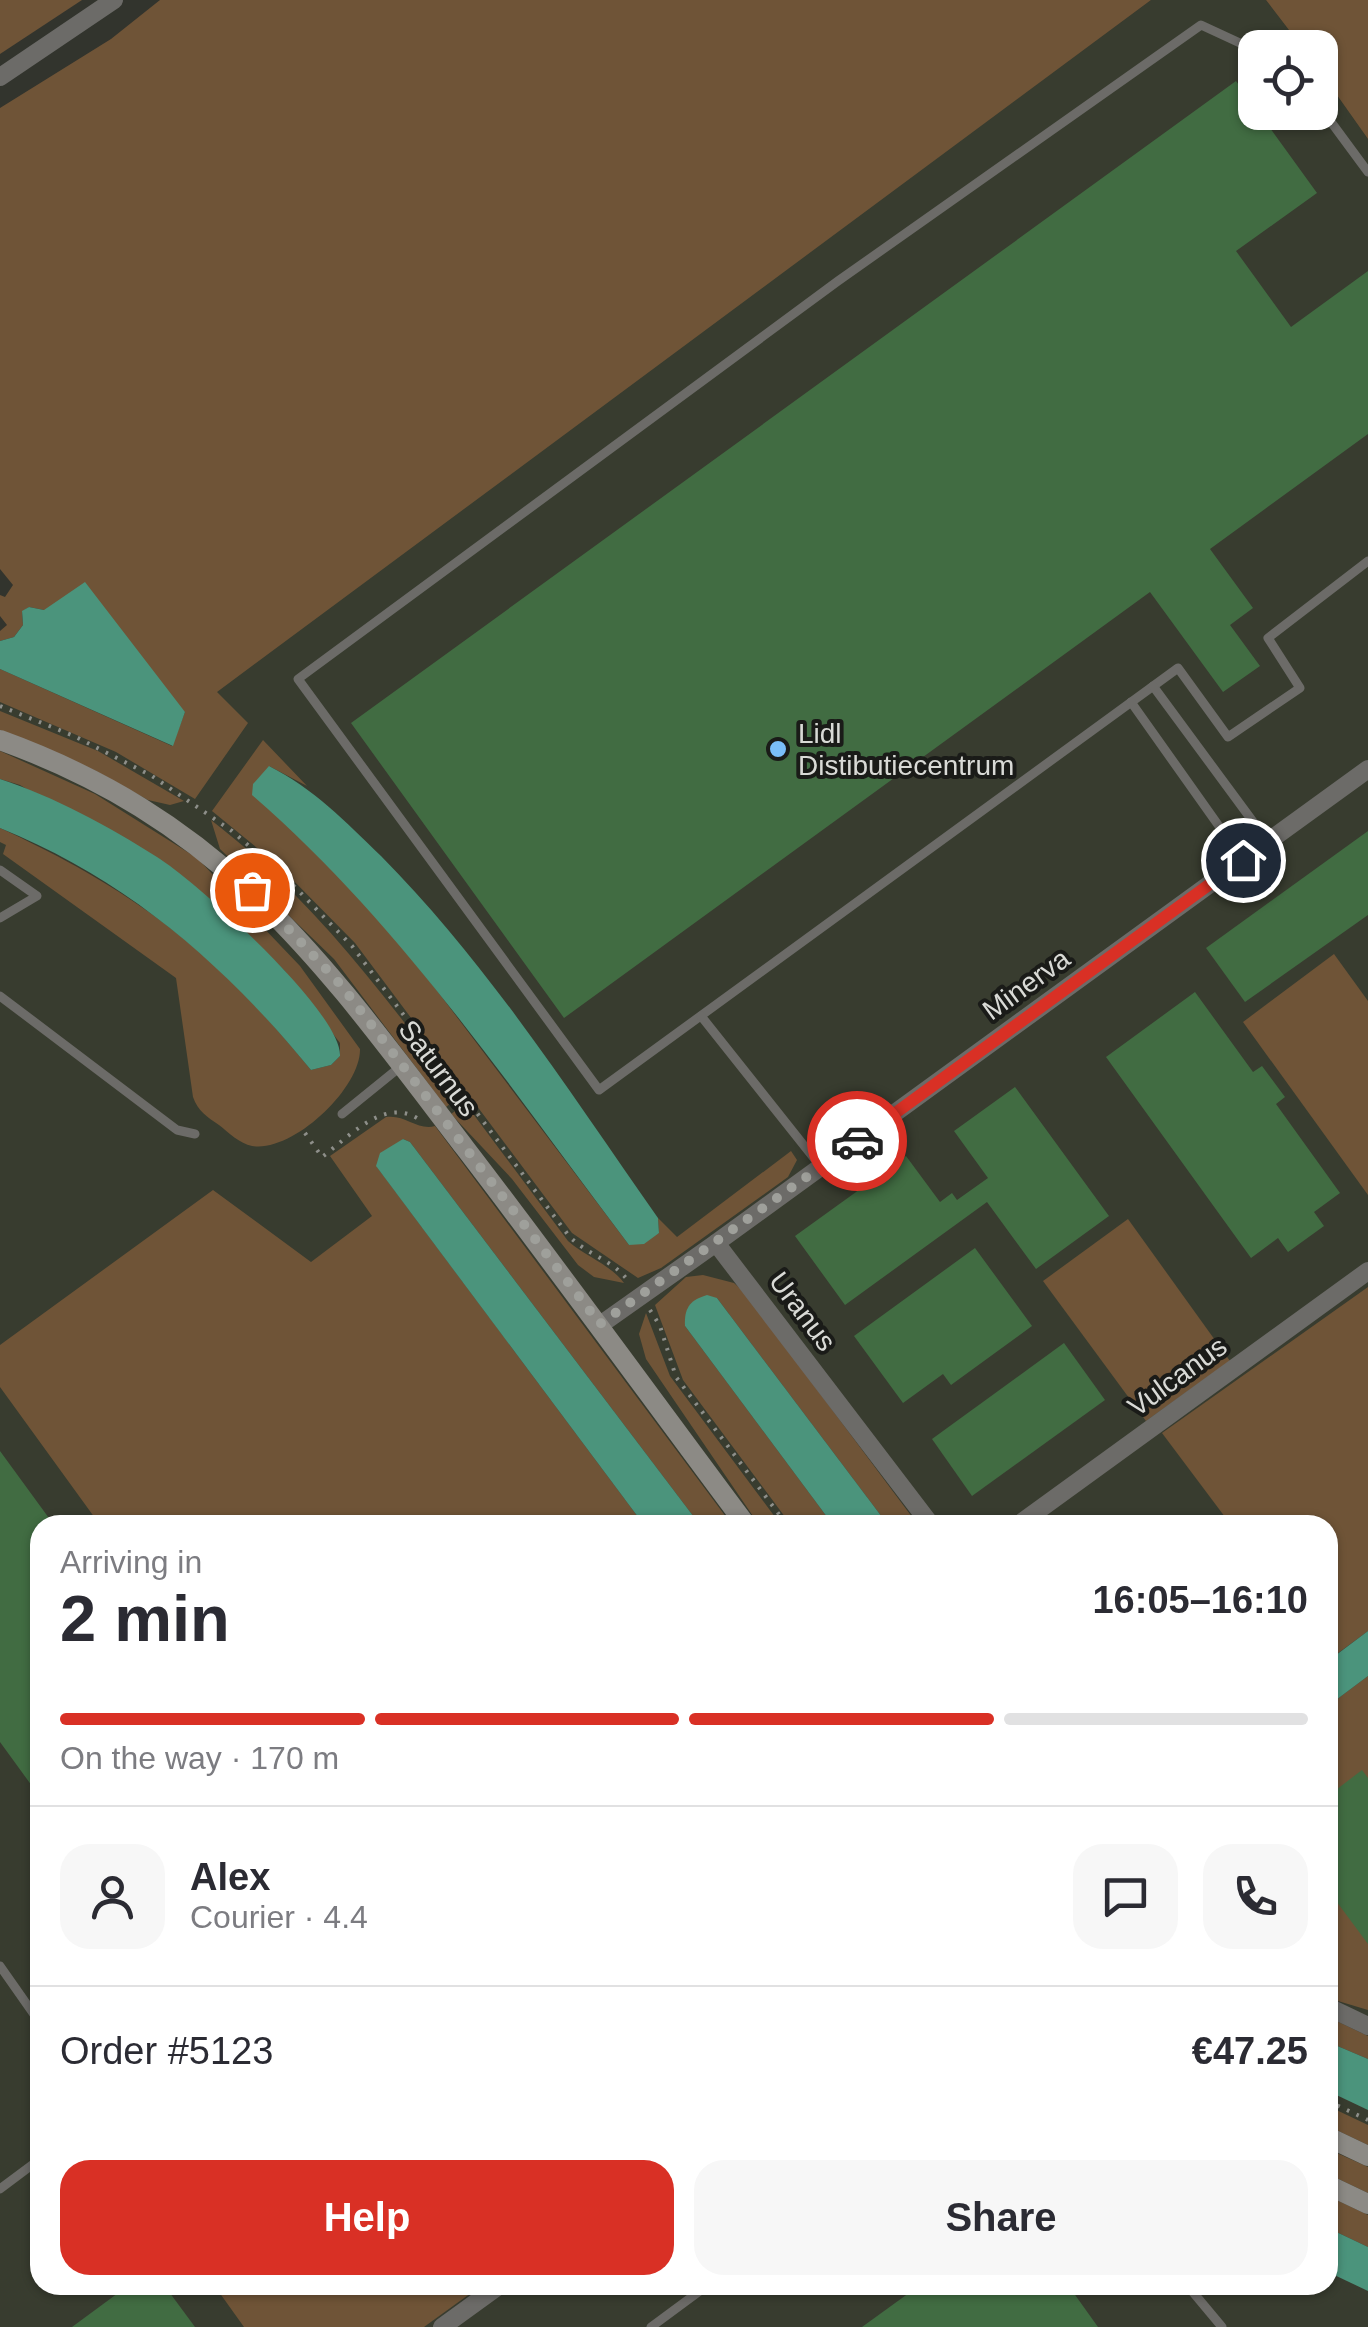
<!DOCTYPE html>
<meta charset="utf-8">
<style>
body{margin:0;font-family:Arial,sans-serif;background:#f7f7f7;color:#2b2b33;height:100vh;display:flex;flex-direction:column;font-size:38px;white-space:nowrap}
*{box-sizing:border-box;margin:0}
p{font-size:32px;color:#7c7c81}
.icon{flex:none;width:55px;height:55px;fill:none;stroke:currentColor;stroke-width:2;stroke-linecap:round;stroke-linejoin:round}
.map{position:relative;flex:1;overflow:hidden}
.side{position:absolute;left:30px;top:1515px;width:1308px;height:780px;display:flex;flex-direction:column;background:#fff;border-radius:30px;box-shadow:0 2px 8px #0004}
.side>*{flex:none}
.controls{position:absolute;left:1238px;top:30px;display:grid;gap:20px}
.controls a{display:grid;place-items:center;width:100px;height:100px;border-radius:20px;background:#fff;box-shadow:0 2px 8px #0004;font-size:50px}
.pin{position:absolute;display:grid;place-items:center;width:85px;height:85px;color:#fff;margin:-42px;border:5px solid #fff;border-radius:50%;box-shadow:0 2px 10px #0007}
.courier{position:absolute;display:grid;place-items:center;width:100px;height:100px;margin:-50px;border:8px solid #d93025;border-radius:50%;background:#fff;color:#222;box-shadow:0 2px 12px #0007}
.summary em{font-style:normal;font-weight:600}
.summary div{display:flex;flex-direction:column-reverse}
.summary{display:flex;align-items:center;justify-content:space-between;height:170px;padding:0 30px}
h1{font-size:65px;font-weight:600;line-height:75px}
.bar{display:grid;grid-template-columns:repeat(4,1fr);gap:15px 10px;align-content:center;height:120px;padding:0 30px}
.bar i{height:12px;border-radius:8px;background:#e1e1e2}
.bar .on{background:#d93025}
.bar p{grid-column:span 4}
.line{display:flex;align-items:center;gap:25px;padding:0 30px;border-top:2px solid #e1e1e2}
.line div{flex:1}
.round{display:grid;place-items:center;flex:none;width:105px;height:105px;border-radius:30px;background:#f7f7f7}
.cta{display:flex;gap:20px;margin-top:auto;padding:20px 30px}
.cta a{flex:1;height:115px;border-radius:30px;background:#d93025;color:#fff;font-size:40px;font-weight:600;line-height:115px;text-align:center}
.cta a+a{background:#f7f7f7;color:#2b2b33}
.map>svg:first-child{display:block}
.built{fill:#383c2f;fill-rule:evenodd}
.green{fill:#6f5437}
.water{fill:#4b947c}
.building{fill:#416c42}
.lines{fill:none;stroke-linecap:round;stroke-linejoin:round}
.path{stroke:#8e8f8a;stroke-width:4;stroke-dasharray:2.5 8;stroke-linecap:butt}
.service{stroke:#6c6b68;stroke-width:9}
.minor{stroke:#6c6b68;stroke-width:18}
.secondary{stroke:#8c8a85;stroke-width:20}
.done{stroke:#9fa09b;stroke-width:10;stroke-dasharray:0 18}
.route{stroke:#d93025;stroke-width:12}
.poi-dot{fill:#7abef8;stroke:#1a1b18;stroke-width:4}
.labels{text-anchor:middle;stroke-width:8;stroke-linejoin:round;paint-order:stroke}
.poi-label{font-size:28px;fill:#d9dad6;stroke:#1a1b18;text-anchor:start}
.street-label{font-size:28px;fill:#d9dad6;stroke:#1a1b18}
</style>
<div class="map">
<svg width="1368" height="2327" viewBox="0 0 1368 2327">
<rect width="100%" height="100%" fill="#32342d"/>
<path class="built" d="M1151,0H1266L1302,47L1255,48V112H1320V71L1368,139V2327H0V657L405,550ZM40,1525H1328V2285H40Z"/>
<g class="green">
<path d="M0,0H82L0,54Z"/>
<path d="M160,0H1151L217,692L248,723L195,799L116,752L0,702V669L172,746L185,712L44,610L29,607L22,612L23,625L14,637L0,641V631L7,625L0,616V595L5,597L13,585L0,569V108L111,39Z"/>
<path d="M1266,0H1368V139L1320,71V48L1302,47Z"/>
<path d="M0,711L98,751L184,801L170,805L148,800L94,770L0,730Z"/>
<path d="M263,740L307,786L269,766L310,844L357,892L435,988L629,1245L659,1233L658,1218L677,1237L791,1151L797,1160L788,1177L661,1268L638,1278L572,1233L355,943L279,866L212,811Z"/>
<path d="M0,751L95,794L197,858L300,966L360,1049C361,1088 293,1153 252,1146C240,1144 228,1132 219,1125C207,1117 198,1111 193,1097L176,978L3,854L6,845L0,842V828C138,892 215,952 311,1070L331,1065L340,1056V1043L284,970L216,904L20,785L0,779Z"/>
<path d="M211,820C311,897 382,992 457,1092L455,1100L446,1107L334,959L220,849Z"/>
<path d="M1334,954L1368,1001V1195L1243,1022Z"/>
<path d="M461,1107H468L568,1241C586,1257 610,1264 624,1283L594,1277L578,1265L512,1179L451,1114Z"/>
<path d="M386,1117C405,1114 418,1131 435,1126L732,1525H700L410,1142L403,1139L377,1167L644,1525H100L0,1387V1345L213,1190L311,1262L372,1216L330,1156Z"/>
<path d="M1128,1219L1230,1361L1146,1421L1043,1281Z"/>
<path d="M703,1275L734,1283L745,1293L918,1525H888L717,1298L685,1326L833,1525H791L683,1380L655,1305L686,1277Z"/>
<path d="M1368,1287V1631L1330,1659L1328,1525H1231L1162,1433Z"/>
<path d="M646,1313L670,1376L781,1525L757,1522L646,1359L639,1334Z"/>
<path d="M1368,1676V2010L1328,1998V1706Z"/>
<path d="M1328,2017L1368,2036V2059L1328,2042Z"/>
<path d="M1328,2106L1368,2125V2145L1328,2126Z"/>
<path d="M1328,2149L1368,2167V2193L1328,2174Z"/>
<path d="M1328,2196L1368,2215V2247L1328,2228Z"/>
<path d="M214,2285H482L424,2327H244Z"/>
</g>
<g class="water">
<path d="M85,582L185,712L173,746L0,669V641L14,637L23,625L22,611L29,607L44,610Z"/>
<path d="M269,766C314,789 345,821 381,856C488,964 571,1094 658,1218L659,1233L644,1244L629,1245C511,1089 401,924 252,795L253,784Z"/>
<path d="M0,779C55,797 108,826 157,857C197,882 342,1012 340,1056L331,1065L311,1070C225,965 128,880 0,828Z"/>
<path d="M403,1139L410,1142L700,1525H644L376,1166L380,1153Z"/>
<path d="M707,1295L717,1298L888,1525H833L685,1326C684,1308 690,1300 707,1295Z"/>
<path d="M1368,1631V1676L1328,1706V1661Z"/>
<path d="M1328,2042L1368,2059V2110L1328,2091Z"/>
<path d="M1328,2228L1368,2247V2291L1328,2272Z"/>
</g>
<g class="building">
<path d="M1236,81L1317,193L1236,251L1291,327L1368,271V434L1210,549L1253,608L1230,625L1260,666L1223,692L1150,592L564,1018L351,723Z"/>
<path d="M1368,831V915L1245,1002L1206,948Z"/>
<path d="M1195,992L1253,1072L1262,1066L1285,1097L1276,1104L1340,1193L1314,1212L1324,1226L1288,1252L1278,1238L1251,1258L1106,1057Z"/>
<path d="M1015,1087L1109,1216L1036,1269L987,1202L845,1305L795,1236L906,1156L940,1202L952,1193L957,1200L988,1178L954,1131Z"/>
<path d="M975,1248L1032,1326L951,1385L943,1374L903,1403L854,1336Z"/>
<path d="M1064,1343L1105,1400L972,1496L932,1439Z"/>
<path d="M0,1451L54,1525H40V1797L0,1742Z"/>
<path d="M1362,1770L1368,1778V1944L1328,1890V1796Z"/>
<path d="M129,2285H164L195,2327H72Z"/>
<path d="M920,2285H1068L1098,2327H862Z"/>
</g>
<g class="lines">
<g class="path">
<path d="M0,706L74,736L152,776L232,831L290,882L352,946L569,1236C587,1255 614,1260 629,1282"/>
<path d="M305,1133L322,1157C349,1137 383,1098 417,1118"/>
<path d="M650,1310L660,1326L676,1377L787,1525"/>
<path d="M1328,2101L1368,2120"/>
</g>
<g class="service">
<path d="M1255,50L1201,25L838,281L298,679L599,1090L1178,668L1228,737L1300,688L1268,638L1368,561"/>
<path d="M1320,107L1368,172"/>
<path d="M1153,686L1268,842"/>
<path d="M1131,702L1243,860"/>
<path d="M0,870L37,896L0,918"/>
<path d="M0,996L177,1130L195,1134"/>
<path d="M701,1016L821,1167"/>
<path d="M342,1114L400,1067"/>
<path d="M0,1966L40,2023"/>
<path d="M0,2189L40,2159"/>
<path d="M1187,2285L1222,2327"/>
<path d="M651,2327L708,2285"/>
</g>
<g class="minor">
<path d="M0,77L114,0"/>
<path d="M716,1243L1368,769"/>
<path d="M600,1325L716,1243L931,1525"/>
<path d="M1018,1525L1368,1271"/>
<path d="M1328,2007L1368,2026"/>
<path d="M442,2327L500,2285"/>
</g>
<g class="secondary">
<path d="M0,740C229,823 324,964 465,1148C560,1272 652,1399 746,1525"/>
<path d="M1328,2137L1368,2156"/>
<path d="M1328,2185L1368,2204"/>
</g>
</g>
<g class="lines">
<path class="done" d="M252,890L341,985L600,1324L857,1141"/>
<path class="route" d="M857,1141L1243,860"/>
</g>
<circle class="poi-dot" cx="778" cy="749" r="10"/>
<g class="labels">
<g class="poi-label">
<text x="798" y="743">Lidl<tspan x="798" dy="32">Distibutiecentrum</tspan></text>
</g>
<g class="street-label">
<text transform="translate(1026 984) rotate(-36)" y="10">Minerva</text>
<text transform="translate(439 1068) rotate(53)" y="10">Saturnus</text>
<text transform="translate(803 1311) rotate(53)" y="10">Uranus</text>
<text transform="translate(1177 1376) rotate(-36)" y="10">Vulcanus</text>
</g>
</g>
</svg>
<div class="controls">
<a><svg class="icon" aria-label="locate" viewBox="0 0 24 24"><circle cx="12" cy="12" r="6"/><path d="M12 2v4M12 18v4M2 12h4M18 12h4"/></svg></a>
</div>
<div class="pin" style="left:252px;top:890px;background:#ea580c"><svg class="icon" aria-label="bag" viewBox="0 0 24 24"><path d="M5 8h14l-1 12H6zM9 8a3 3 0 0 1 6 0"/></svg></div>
<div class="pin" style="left:1243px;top:860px;background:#1f2937"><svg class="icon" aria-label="home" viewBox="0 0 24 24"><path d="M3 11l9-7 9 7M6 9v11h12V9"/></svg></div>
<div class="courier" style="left:857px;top:1141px"><svg class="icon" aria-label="car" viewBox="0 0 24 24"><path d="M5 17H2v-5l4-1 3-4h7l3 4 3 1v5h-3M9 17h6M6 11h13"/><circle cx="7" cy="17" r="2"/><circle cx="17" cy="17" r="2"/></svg></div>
<section class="side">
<div class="summary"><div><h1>2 min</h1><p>Arriving in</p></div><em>16:05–16:10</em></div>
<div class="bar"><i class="on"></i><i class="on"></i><i class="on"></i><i></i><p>On the way · 170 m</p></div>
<div class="line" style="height:180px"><a class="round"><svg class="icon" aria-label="person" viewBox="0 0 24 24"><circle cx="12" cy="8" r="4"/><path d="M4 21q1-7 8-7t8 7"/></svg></a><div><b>Alex</b><p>Courier · 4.4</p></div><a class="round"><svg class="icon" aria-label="chat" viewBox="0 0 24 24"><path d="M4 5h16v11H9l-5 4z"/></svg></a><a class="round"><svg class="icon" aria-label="phone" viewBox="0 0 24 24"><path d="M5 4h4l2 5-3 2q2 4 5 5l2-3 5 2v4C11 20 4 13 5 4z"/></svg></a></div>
<div class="line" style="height:130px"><div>Order #5123</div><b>€47.25</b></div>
<div class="cta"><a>Help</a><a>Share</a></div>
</section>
</div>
